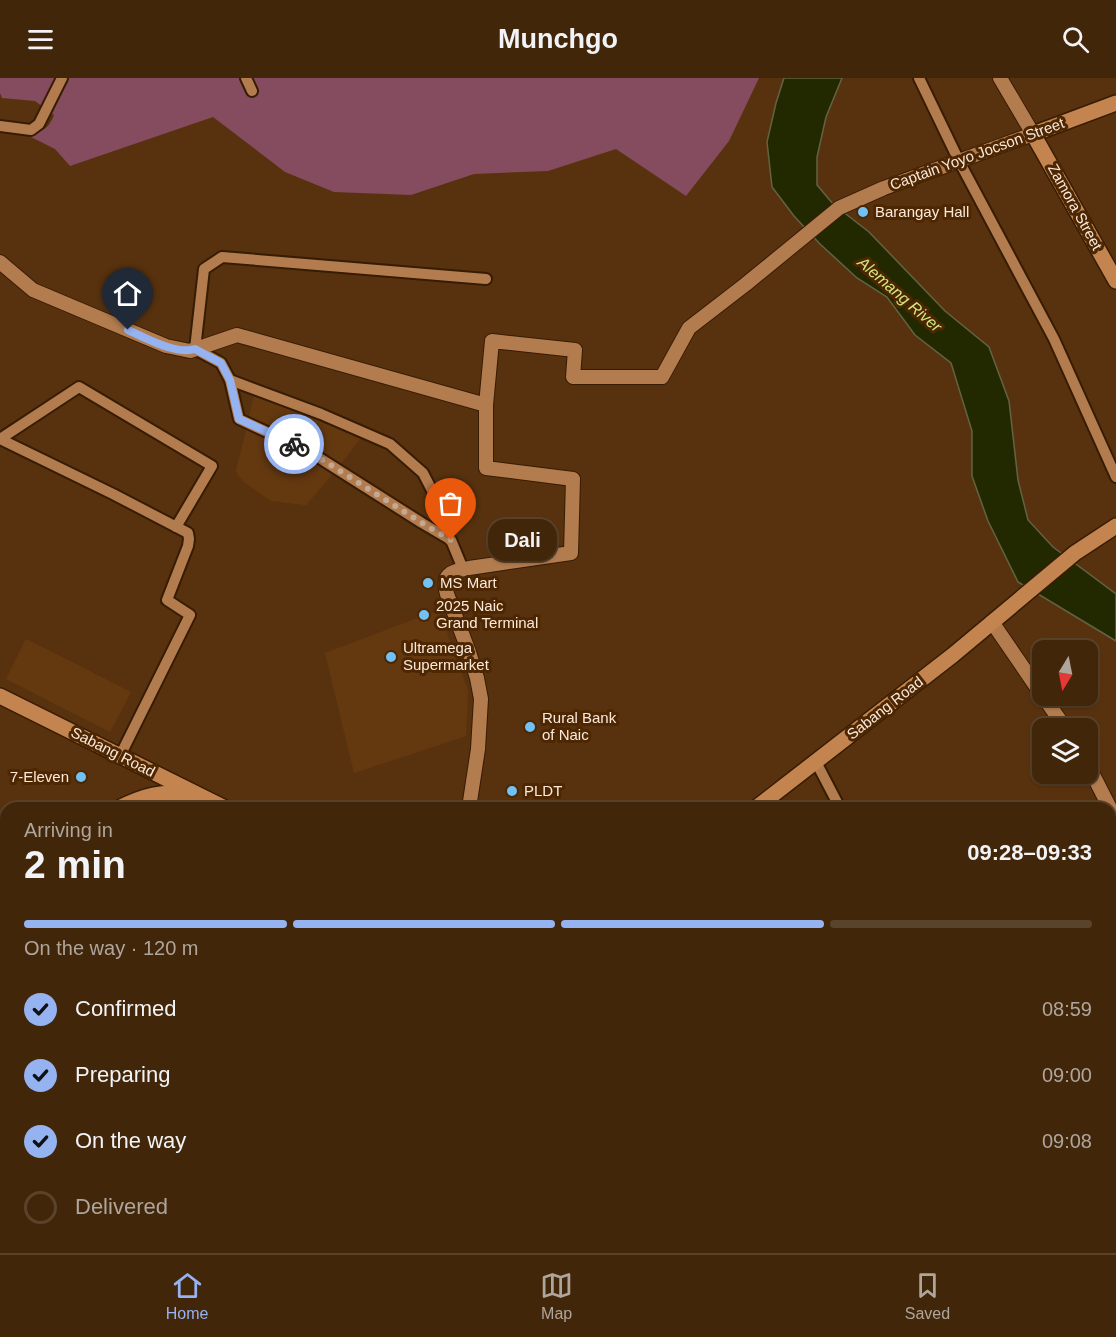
<!DOCTYPE html>
<meta charset="utf-8">
<style>
body{margin:0;font-family:Helvetica,sans-serif;background:#492e13;color:#f1f3f6;height:100vh;display:flex;flex-direction:column;font-size:22px;white-space:nowrap}
*{box-sizing:border-box;margin:0}
p{font-size:20px;color:#aea59c}
.icon{flex:none;width:33px;height:33px;fill:none;stroke:currentColor;stroke-width:2;stroke-linecap:round;stroke-linejoin:round}
.map{position:relative;flex:1;overflow:hidden}
.panel{position:absolute;left:0px;top:724px;width:1116px;height:452px;display:flex;flex-direction:column;background:#42260a;border-radius:18px 18px 0 0;box-shadow:0 2px 4px #0004,0 0 0 2px #5a432b}
.panel>*{flex:none}
.needle{width:39px;rotate:190deg}
.buttons{position:absolute;left:1032px;top:562px;display:grid;gap:12px}
.buttons a{display:grid;place-items:center;width:66px;height:66px;border-radius:12px;background:#42260a;box-shadow:0 2px 4px #0004,0 0 0 2px #5a432b;font-size:30px}
.pin{position:absolute;display:grid;place-items:center;width:51px;height:51px;color:#fff;margin:-62px -26px;border-radius:50% 50% 50% 0;rotate:-45deg;box-shadow:0 0 6px #0007}
.pin .icon{rotate:45deg}
.courier{position:absolute;display:grid;place-items:center;width:60px;height:60px;margin:-30px;border:4px solid #95b2f1;border-radius:50%;background:#fff;color:#222;box-shadow:0 2px 8px #0007}
.bubble{position:absolute;height:42px;border-radius:18px;background:#42260a;box-shadow:0 2px 4px #0004,0 0 0 2px #5a432b;font-size:20px;font-weight:800;line-height:42px;text-align:center}
.head em{font-style:normal;font-weight:800}
.head div{display:flex;flex-direction:column-reverse}
.head{display:flex;align-items:center;justify-content:space-between;height:102px;padding:0 24px}
h1{font-size:39px;font-weight:800;line-height:45px}
.bar{display:grid;grid-template-columns:repeat(4,1fr);gap:9px 6px;align-content:center;height:72px;padding:0 24px}
.bar i{height:8px;border-radius:4px;background:#5a432b}
.bar .current{background:#95b2f1}
.bar p{grid-column:span 4}
ol{padding:0 24px;list-style:none}
li{display:flex;align-items:center;gap:18px;height:66px}
li p{margin-inline-start:auto}
li .icon{padding:6px;border-radius:50%;background:#95b2f1;color:#111;stroke-width:4}
li:last-child{color:#aea59c}
li i{width:33px;height:33px;border:3px solid #5a432b;border-radius:50%}
header{display:flex;justify-content:space-between;align-items:center;height:78px;padding:0 24px;background:#42260a;font-size:27px;font-weight:800}
.tab-bar{display:flex;justify-content:space-around;align-items:center;height:84px;border-top:2px solid #5a432b;background:#42260a;font-size:16px;color:#aea59c}
.tab-bar a{display:grid;justify-items:center;gap:3px}
.tab-bar .current{color:#95b2f1}
.map>svg:first-child{display:block}
.built{fill:#653910}
.green{fill:#844c5e}
.water{fill:#222900;stroke:#636342;stroke-width:1.5}
.lines{fill:none;stroke-linecap:round;stroke-linejoin:round}
.minor-casing{stroke:#371c04;stroke-width:14}
.tertiary-casing{stroke:#371c04;stroke-width:16}
.secondary-casing{stroke:#371c04;stroke-width:18}
.minor{stroke:#b37c4f;stroke-width:10}
.tertiary{stroke:#b37c4f;stroke-width:14}
.secondary{stroke:#c38450;stroke-width:15}
.done{stroke:#c3a993;stroke-width:6;stroke-dasharray:0 10.8}
.route{stroke:#95b2f1;stroke-width:8}
.poi-dot{fill:#72c1f5;stroke:#4d2702;stroke-width:2}
.labels{text-anchor:middle;stroke-width:6;stroke-linejoin:round;paint-order:stroke}
.street-label{font-size:15px;fill:#fce9db;stroke:#4d2702}
.poi-label{font-size:15px;fill:#fce9db;stroke:#4d2702;text-anchor:start}
.water-label{font-size:16px;font-style:italic;fill:#d1e87e;stroke:#4d2702}
</style>
<header><svg class="icon" aria-label="menu" viewBox="0 0 24 24"><path d="M4 6h16M4 12h16M4 18h16"/></svg>Munchgo<svg class="icon" aria-label="search" viewBox="0 0 24 24"><circle cx="10" cy="10" r="6"/><path d="M15 15l6 6"/></svg></header>
<div class="map">
<svg width="1116" height="1175" viewBox="0 0 1116 1175">
<rect width="100%" height="100%" fill="#58320e"/>
<g class="built">
<path d="M255,311L365,355L337,391L306,427L271,423L245,405L237,396L236,392L248,345Z"/>
<path d="M439,532L468,613L466,658L354,695L325,575Z"/>
<path d="M26,561L131,614L110,654L6,601Z"/>
<path d="M1116,1100V1175H1102L1101,1170H1110V1102Z"/>
</g>
<path class="green" d="M0,0H759L729,63L686,118L616,71L548,93L474,96L411,117L334,114L285,94L213,39L70,88L55,71L29,58C43,52 48,52 54,37L35,23L2,20L0,15Z"/>
<path class="water" d="M784,0H842L826,39L817,79V107L833,126L869,154L945,233L989,269L1009,323L1018,402L1028,442L1053,469L1116,516V563L1018,504L988,443L972,398V353L951,285L915,257L887,219L857,200L820,166L794,138L772,109L767,64L776,25Z"/>
<g class="lines">
<g class="minor-casing">
<g id="minor">
<path d="M246,0L252,13"/>
<path d="M919,0L959,83L1054,261L1116,399"/>
<path d="M0,48L31,52L39,46L62,0"/>
<path d="M230,302L321,336L390,366L423,395L439,426L450,462"/>
<path d="M0,361L113,416L188,455L189,461L188,468L167,522L190,537L120,678"/>
<path d="M0,361L79,309L212,388L176,449"/>
<path d="M463,491L451,462L422,445L310,374L239,341L230,302L221,285L195,271L204,191L222,179L486,201"/>
<path d="M816,684L840,730"/>
<path d="M0,1022L6,1018"/>
<path d="M0,1079L6,1078"/>
<path d="M0,1137L3,1175"/>
<path d="M86,1170V1175"/>
<path d="M367,1170L369,1175"/>
<path d="M513,1170L517,1175"/>
<path d="M847,1170L850,1175"/>
<path d="M409,1175L421,1170"/>
</g>
</g>
<g class="tertiary-casing">
<g id="tertiary">
<path d="M0,184L33,212L166,268L190,273L237,257L486,327"/>
<path d="M992,544L1042,617"/>
<path d="M1043,618L1066,651"/>
<path d="M1088,687L1116,742"/>
<path d="M469,730L478,671L481,621L477,600L469,574L447,516C441,495 451,494 469,490L571,475L573,401L486,390V327L492,263L575,272L573,299H662L689,250L746,206L839,130L884,110L1033,56L1000,0"/>
<path d="M1110,1097L1116,1094"/>
<path d="M1014,1175L1022,1170"/>
</g>
</g>
<g class="secondary-casing">
<g id="secondary">
<path d="M1116,25L1033,56L1116,203"/>
<path d="M0,618L225,730"/>
<path d="M119,730C143,718 163,712 189,717"/>
<path d="M756,730L953,577L1075,475L1116,448"/>
<path d="M0,797L6,793"/>
</g>
</g>
<use href="#minor" class="minor"/>
<use href="#tertiary" class="tertiary"/>
<use href="#secondary" class="secondary"/>
</g>
<g class="lines">
<path class="done" d="M294,366L310,374L422,445L451,462"/>
<path class="route" d="M128,252C146,260 176,277 195,271L221,285L230,302L239,341L294,366"/>
</g>
<g class="poi-dot">
<circle cx="863" cy="134" r="6"/>
<circle cx="428" cy="505" r="6"/>
<circle cx="424" cy="537" r="6"/>
<circle cx="391" cy="579" r="6"/>
<circle cx="530" cy="649" r="6"/>
<circle cx="81" cy="699" r="6"/>
<circle cx="512" cy="713" r="6"/>
</g>
<g class="labels">
<g class="street-label">
<text transform="translate(977 76) rotate(-20)" y="5">Captain Yoyo Jocson Street</text>
<text transform="translate(1075 129) rotate(61)" y="5">Zamora Street</text>
<text transform="translate(885 630) rotate(-38)" y="5">Sabang Road</text>
<text transform="translate(113 674) rotate(27)" y="5">Sabang Road</text>
</g>
<g class="poi-label">
<text x="875" y="139">Barangay Hall</text>
<text x="440" y="510">MS Mart</text>
<text x="436" y="533">2025 Naic<tspan x="436" dy="17">Grand Terminal</tspan></text>
<text x="403" y="575">Ultramega<tspan x="403" dy="17">Supermarket</tspan></text>
<text x="542" y="645">Rural Bank<tspan x="542" dy="17">of Naic</tspan></text>
<text x="69" y="704" text-anchor="end">7-Eleven</text>
<text x="524" y="718">PLDT</text>
</g>
<g class="water-label">
<text transform="translate(900 216) rotate(41)" y="6">Alemang River</text>
</g>
</g>
</svg>
<div class="buttons">
<a><svg class="needle" viewBox="-14 -14 28 28"><path d="M0-13l5 13h-10z" fill="#e53935"/><path d="M0 13l5-13h-10z" fill="#aea59c"/></svg></a>
<a><svg class="icon" aria-label="layers" viewBox="0 0 24 24"><path d="M12 4l9 5-9 5-9-5zM3 14l9 5 9-5"/></svg></a>
</div>
<div class="pin" style="left:451px;top:462px;background:#ea580c"><svg class="icon" aria-label="bag" viewBox="0 0 24 24"><path d="M5 8h14l-1 12H6zM9 8a3 3 0 0 1 6 0"/></svg></div>
<div class="pin" style="left:128px;top:252px;background:#1f2937"><svg class="icon" aria-label="home" viewBox="0 0 24 24"><path d="M3 11l9-7 9 7M6 9v11h12V9"/></svg></div>
<div class="courier" style="left:294px;top:366px"><svg class="icon" aria-label="bike" viewBox="0 0 24 24"><circle cx="6" cy="16" r="4"/><circle cx="18" cy="16" r="4"/><path d="M6 16l4-8h5l3 8M10 8l3 8H6M13 5h3"/></svg></div>
<div class="bubble" style="left:488px;top:441px;width:69px">Dali</div>
<section class="panel">
<div class="head"><div><h1>2 min</h1><p>Arriving in</p></div><em>09:28–09:33</em></div>
<div class="bar"><i class="current"></i><i class="current"></i><i class="current"></i><i></i><p>On the way · 120 m</p></div>
<ol>
<li><svg class="icon" aria-label="check" viewBox="0 0 24 24"><path d="M5 12l5 5 9-10"/></svg>Confirmed<p>08:59</p></li>
<li><svg class="icon" aria-label="check" viewBox="0 0 24 24"><path d="M5 12l5 5 9-10"/></svg>Preparing<p>09:00</p></li>
<li><svg class="icon" aria-label="check" viewBox="0 0 24 24"><path d="M5 12l5 5 9-10"/></svg>On the way<p>09:08</p></li>
<li><i></i>Delivered</li>
</ol>
</section>
</div>
<nav class="tab-bar">
<a class="current"><svg class="icon" aria-label="home" viewBox="0 0 24 24"><path d="M3 11l9-7 9 7M6 9v11h12V9"/></svg>Home</a>
<a><svg class="icon" aria-label="map" viewBox="0 0 24 24"><path d="M3 6l6-2 6 2 6-2v14l-6 2-6-2-6 2zM9 4v14M15 6v14"/></svg>Map</a>
<a><svg class="icon" aria-label="saved" viewBox="0 0 24 24"><path d="M7 4h10v16l-5-4-5 4z"/></svg>Saved</a>
</nav>
